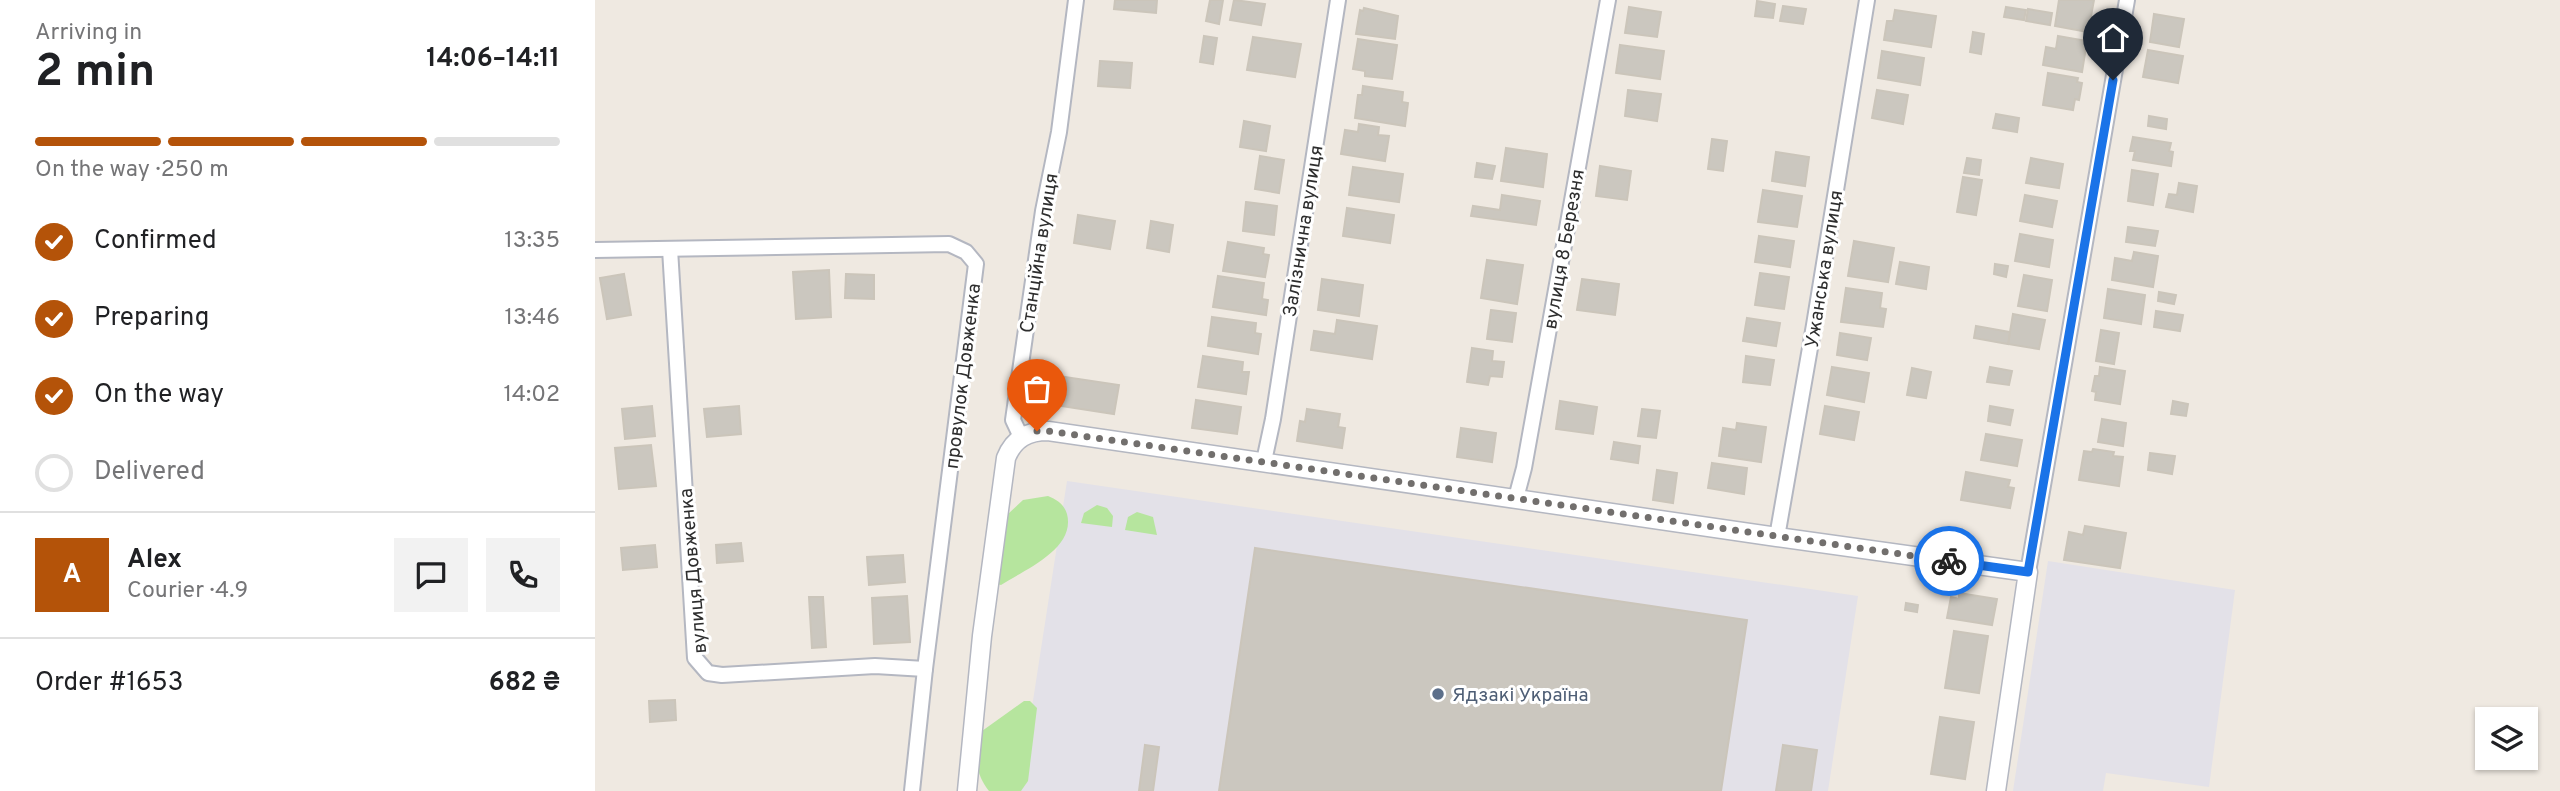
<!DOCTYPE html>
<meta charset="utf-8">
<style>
body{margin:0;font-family:Overpass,sans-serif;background:#f2f2f2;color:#202124;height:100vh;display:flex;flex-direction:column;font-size:26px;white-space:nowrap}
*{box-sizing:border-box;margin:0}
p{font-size:23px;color:#757577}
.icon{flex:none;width:38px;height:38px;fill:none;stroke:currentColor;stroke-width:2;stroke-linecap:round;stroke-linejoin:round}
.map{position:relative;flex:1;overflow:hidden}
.drawer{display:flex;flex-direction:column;background:#fff;width:595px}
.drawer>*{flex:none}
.controls{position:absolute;left:1880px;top:707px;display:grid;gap:14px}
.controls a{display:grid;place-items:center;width:63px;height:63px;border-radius:0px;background:#fff;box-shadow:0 2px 5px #0004;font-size:35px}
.pin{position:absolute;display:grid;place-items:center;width:60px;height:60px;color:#fff;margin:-72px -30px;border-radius:50% 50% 50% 0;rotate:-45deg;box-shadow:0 0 7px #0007}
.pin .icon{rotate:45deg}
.courier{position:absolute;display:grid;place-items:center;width:70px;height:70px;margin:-35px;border:5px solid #1a73e8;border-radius:50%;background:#fff;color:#222;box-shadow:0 2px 9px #0007}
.overview em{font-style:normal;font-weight:700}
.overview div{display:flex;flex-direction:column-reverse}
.overview{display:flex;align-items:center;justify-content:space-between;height:119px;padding:0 35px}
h1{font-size:46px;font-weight:700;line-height:52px}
.bar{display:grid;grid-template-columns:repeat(4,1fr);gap:10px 7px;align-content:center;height:84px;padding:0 35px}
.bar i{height:9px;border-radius:5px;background:#e0e0e0}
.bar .active{background:#b45309}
.bar p{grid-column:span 4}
.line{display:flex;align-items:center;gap:18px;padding:0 35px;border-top:2px solid #e0e0e0}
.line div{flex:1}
.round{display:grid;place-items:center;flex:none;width:74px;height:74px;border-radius:0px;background:#f2f2f2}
ol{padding:0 35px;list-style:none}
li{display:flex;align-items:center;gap:21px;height:77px}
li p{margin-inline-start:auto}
li .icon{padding:7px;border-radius:50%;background:#b45309;color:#fff;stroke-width:4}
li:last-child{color:#757577}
li i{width:38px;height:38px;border:4px solid #e0e0e0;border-radius:50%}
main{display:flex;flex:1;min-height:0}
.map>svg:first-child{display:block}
.industrial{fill:#e3e1e8}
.green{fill:#b6e59e}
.building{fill:#cbc7bf;stroke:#cbc5ba;stroke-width:2}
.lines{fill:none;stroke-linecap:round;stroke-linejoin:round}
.minor-casing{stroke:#b4b7c1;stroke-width:18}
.tertiary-casing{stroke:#b4b7c1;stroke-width:21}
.minor{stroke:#fff;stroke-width:14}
.tertiary{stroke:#fff;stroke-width:18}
.done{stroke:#726f6d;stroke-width:7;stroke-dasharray:0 12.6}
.route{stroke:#1a73e8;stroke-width:9}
.service-dot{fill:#5c6f8a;stroke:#fff;stroke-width:2.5}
.labels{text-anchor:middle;stroke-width:6;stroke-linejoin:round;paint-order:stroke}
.street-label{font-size:19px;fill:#2e2e2e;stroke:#fff}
.service-label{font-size:19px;fill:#4e5e75;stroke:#fff;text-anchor:start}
</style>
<main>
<section class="drawer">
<div class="overview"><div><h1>2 min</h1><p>Arriving in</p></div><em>14:06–14:11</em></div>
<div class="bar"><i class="active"></i><i class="active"></i><i class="active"></i><i></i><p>On the way · 250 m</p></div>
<ol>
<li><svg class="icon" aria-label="check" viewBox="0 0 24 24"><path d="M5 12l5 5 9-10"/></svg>Confirmed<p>13:35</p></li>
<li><svg class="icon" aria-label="check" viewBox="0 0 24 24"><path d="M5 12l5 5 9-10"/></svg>Preparing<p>13:46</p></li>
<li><svg class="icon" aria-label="check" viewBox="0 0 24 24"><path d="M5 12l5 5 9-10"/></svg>On the way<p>14:02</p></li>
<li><i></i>Delivered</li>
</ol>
<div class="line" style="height:126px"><b class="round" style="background:#b45309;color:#fff">A</b><div><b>Alex</b><p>Courier · 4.9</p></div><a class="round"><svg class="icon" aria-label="chat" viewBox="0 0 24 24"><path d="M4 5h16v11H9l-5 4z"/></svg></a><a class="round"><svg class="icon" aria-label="phone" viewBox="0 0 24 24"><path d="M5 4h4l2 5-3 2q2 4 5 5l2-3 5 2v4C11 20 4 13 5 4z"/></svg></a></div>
<div class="line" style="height:91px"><div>Order #1653</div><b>682 ₴</b></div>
</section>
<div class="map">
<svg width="1965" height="791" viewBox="0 0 1965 791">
<rect width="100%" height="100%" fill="#efe9e1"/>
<g class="industrial">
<path d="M472,481L1263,596L1233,791H424Z"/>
<path d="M1453,561L1640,590L1614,787L1511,773L1508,791H1418Z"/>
</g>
<g class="green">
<path d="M453,496C462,500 469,504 472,514C481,549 429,570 406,585L402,584L413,514L428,500Z"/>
<path d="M502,505L512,508L518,516L517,527L486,523L489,513Z"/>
<path d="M542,512L558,517L562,535L530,530L533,517Z"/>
<path d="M429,701H435L442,708L433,781L426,791H394C380,774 378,752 387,731Z"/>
</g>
<g class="building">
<path d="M520,0H562L561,13L519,9Z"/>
<path d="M615,0H628L624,24L611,21Z"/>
<path d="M639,0L670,4L666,25L635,20Z"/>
<path d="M1464,0H1499L1493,32L1460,26Z"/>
<path d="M1162,1L1180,4L1178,18L1160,16Z"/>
<path d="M1188,6L1211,9L1208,24L1185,21Z"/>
<path d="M1034,7L1066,12L1062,37L1030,33Z"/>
<path d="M1411,7L1431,10L1429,20L1409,17Z"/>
<path d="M769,8L803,16L800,39L761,34L765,10L768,11Z"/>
<path d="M1433,9L1457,13L1455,25L1431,21Z"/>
<path d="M1300,10L1341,16L1336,47L1289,40L1292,21H1298Z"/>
<path d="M1559,14L1589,19L1584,47L1555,42Z"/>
<path d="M1378,32L1389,34L1386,54L1375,52Z"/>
<path d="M609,36L622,38L618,64L605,62Z"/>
<path d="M1463,36L1492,41L1487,72L1448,65L1451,47L1461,49Z"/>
<path d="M658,37L706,44L700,77L652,70Z"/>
<path d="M763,39L802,45L797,79L770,76V71L758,69Z"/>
<path d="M1025,45L1069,51L1065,79L1021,73Z"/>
<path d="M1553,50L1588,56L1583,83L1548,77Z"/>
<path d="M1287,51L1329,58L1325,85L1283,78Z"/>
<path d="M505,61L537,63L535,88L503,86Z"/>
<path d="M1453,73L1483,78L1482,82L1487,83L1484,100L1480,99L1478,110L1448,105Z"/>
<path d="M768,86L808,92L807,102L813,103L810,126L760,118L763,95H767Z"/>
<path d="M1033,90L1066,94L1062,121L1030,116Z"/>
<path d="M1282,90L1313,95L1308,124L1277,118Z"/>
<path d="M1401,114L1424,118L1422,132L1398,128Z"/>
<path d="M1554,116L1572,119L1571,129L1553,126Z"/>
<path d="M649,121L675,126L671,151L645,147Z"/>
<path d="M764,124L784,127L783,135L794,136L790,161L746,154L750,130L763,132Z"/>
<path d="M1538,137L1576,143L1574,151L1578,152L1576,166L1538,160L1540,151H1535Z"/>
<path d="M1117,139L1132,141L1128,171L1113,169Z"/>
<path d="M911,148L952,154L948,187L906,181Z"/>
<path d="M1181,152L1214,157L1210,186L1177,181Z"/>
<path d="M665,156L689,160L684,193L660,189Z"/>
<path d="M1372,158L1386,160L1384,175L1369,173Z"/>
<path d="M1436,158L1468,164L1464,188L1431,183Z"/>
<path d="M882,163L900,166L897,179L880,177Z"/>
<path d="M1005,166L1036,171L1032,200L1001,196Z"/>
<path d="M758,167L808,174L804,202L754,195Z"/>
<path d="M1537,170L1563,174L1558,205L1533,201Z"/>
<path d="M1368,177L1387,180L1381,215L1362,212Z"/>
<path d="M1584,183L1602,186L1598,212L1571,207L1574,194L1582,195Z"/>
<path d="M1168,190L1207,196L1202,227L1163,222Z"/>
<path d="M907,195L945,201L941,225L876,216L878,206L905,210Z"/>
<path d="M1430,195L1462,201L1457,227L1425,221Z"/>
<path d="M651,202L682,206L679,235L648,231Z"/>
<path d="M752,208L799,215L795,243L748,236Z"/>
<path d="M483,215L520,221L515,249L479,243Z"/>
<path d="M556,221L578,225L574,252L552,248Z"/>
<path d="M1533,227L1563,231L1560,246L1531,242Z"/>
<path d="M1425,234L1458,240L1454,267L1420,261Z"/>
<path d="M1164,236L1199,241L1195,267L1160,262Z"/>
<path d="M1259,241L1299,248L1293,282L1253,276Z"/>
<path d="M633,242L669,248L668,254L674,255L670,277L628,271Z"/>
<path d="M1539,252L1563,256L1558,287L1517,280L1520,258L1537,261Z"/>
<path d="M892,260L928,265L922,304L886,298Z"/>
<path d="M1305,262L1334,267L1331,289L1301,284Z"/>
<path d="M1400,264L1413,266L1411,277L1399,274Z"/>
<path d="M234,270L236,317L201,319L198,272Z"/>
<path d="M1165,273L1194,277L1189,309L1160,305Z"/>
<path d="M29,274L36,315L12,319L5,278Z"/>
<path d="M251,274L279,275V299L250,298Z"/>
<path d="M1429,275L1457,280L1452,311L1423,306Z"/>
<path d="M623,276L669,283L667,299L673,300L671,315L618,307Z"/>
<path d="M727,279L768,285L764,316L723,310Z"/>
<path d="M987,279L1024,284L1020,315L982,310Z"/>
<path d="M1251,288L1287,293L1285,308L1291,309L1288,327L1246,322Z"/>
<path d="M1513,289L1550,295L1546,324L1509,318Z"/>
<path d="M1564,292L1581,295L1579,304L1563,301Z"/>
<path d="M896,310L921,313L917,342L892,339Z"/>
<path d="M1561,311L1588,315L1585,331L1559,327Z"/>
<path d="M1418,314L1450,320L1444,349L1413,344Z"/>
<path d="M617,317L661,323L660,333L666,334L663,354L613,346Z"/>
<path d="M1152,318L1185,323L1181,346L1148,341Z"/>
<path d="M742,320L782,326L777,359L716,350L719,331L740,334Z"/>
<path d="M1381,326L1415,332L1413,344L1379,338Z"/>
<path d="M1506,330L1524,333L1519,364L1501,361Z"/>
<path d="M1245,333L1276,338L1272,360L1242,355Z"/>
<path d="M877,348L898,351L897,361L909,362L907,377L895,376L893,385L872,382Z"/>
<path d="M608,356L648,362L647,372H654L651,394L603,387Z"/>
<path d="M1151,356L1179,360L1175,385L1148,382Z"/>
<path d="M1237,367L1274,373L1269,402L1232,395Z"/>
<path d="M1395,367L1417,371L1414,385L1392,382Z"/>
<path d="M1505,367L1530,371L1525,404L1500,400L1501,392L1497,391L1500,376H1504Z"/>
<path d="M1317,368L1336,372L1331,398L1312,395Z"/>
<path d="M470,377L524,385L519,414L466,406Z"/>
<path d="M601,400L646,407L642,434L597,428Z"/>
<path d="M965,401L1002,407L998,434L961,429Z"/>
<path d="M1578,401L1593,404L1591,416L1576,414Z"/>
<path d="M57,406L60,436L30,439L27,409Z"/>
<path d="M144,406L146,434L112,437L109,409Z"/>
<path d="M1230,406L1264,412L1259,440L1225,434Z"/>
<path d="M1395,406L1418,410L1415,425L1393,421Z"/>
<path d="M712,409L745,414L743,427L750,428L747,448L702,441L705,421L710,422Z"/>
<path d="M1047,409L1065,411L1061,438L1043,436Z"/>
<path d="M1507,419L1531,423L1528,446L1503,442Z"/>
<path d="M1142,423L1171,427L1166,462L1124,456L1128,428L1141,430Z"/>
<path d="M866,428L901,433L897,462L862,457Z"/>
<path d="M1391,434L1427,440L1422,466L1386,460Z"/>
<path d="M1019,442L1045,446L1043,463L1016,459Z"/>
<path d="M56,445L61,486L24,489L20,448Z"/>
<path d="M1498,449L1519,452L1518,456L1528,457L1524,486L1484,480L1489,451L1497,452Z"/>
<path d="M1555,453L1580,456L1577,474L1553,470Z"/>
<path d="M1117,463L1152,468L1149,494L1113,488Z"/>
<path d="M1062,470L1082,473L1078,503L1058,500Z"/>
<path d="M1371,472L1415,480L1413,487L1419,488L1415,508L1366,500Z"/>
<path d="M1490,526L1531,533L1525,568L1469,560L1474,532L1488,535Z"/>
<path d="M146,543L148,561L122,563L121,545Z"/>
<path d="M60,545L62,567L28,570L26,548Z"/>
<path d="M660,548L1152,620L1126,791H624Z"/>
<path d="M308,555L310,582L274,585L272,557Z"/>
<path d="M1343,577L1356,580L1355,587L1341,584Z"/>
<path d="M1364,593L1402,599L1397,625L1352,618L1356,597L1364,599Z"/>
<path d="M312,596L315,642L279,644L277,598Z"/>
<path d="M214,597H228L231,647L217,648Z"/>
<path d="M1311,603L1323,605L1322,612L1310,610Z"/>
<path d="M1359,631L1393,636L1384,693L1350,688Z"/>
<path d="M80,700L81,720L55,722L54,701Z"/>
<path d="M1345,717L1379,722L1370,779L1336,774Z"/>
<path d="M550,745L564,747L558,791H544Z"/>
<path d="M1188,745L1222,750L1216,791H1181Z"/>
</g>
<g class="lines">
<g class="minor-casing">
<g id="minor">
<path d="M75,249L100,658L113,673L127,675L280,666L330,669"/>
<path d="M0,250L354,244L371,252L381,264L330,669L317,791"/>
<path d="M426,437L418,420L448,211L464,132L481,0"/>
<path d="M669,461L678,419L743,0"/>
<path d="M921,498L929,468L1013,0"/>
<path d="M1182,537L1219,325L1272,0"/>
<path d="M1433,572L1532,0"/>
</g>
</g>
<g class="tertiary-casing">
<path id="tertiary" d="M372,791L387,636L411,458C419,438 433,431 453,431L1182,537L1433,572L1401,791"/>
</g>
<use href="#minor" class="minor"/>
<use href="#tertiary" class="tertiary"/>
</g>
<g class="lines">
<path class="done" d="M442,431H453L1354,561"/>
<path class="route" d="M1354,561L1433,572L1518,80"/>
</g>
<circle class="service-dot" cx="843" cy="694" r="7"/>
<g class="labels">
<g class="street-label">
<text transform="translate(707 231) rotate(-81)" y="7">Залізнична вулиця</text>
<text transform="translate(968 249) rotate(-80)" y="7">вулиця 8 Березня</text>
<text transform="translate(443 253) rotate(-81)" y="7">Станційна вулиця</text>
<text transform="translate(1228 269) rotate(-81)" y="7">Ужанська вулиця</text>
<text transform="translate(367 376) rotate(-83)" y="7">провулок Довженка</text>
<text transform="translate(97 571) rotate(-95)" y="7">вулиця Довженка</text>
</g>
<g class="service-label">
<text x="857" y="701">Ядзакі Україна</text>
</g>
</g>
</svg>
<div class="controls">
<a><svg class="icon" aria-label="layers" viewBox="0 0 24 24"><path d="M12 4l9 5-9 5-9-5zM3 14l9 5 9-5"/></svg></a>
</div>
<div class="pin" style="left:442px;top:431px;background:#ea580c"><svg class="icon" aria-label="bag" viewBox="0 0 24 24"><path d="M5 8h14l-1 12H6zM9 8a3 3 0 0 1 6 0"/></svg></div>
<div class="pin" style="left:1518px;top:80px;background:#1f2937"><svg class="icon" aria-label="home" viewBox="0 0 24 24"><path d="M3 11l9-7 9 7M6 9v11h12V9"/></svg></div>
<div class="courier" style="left:1354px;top:561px"><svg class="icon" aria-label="bike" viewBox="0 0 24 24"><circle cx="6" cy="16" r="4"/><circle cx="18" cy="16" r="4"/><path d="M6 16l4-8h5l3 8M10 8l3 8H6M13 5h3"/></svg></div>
</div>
</main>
